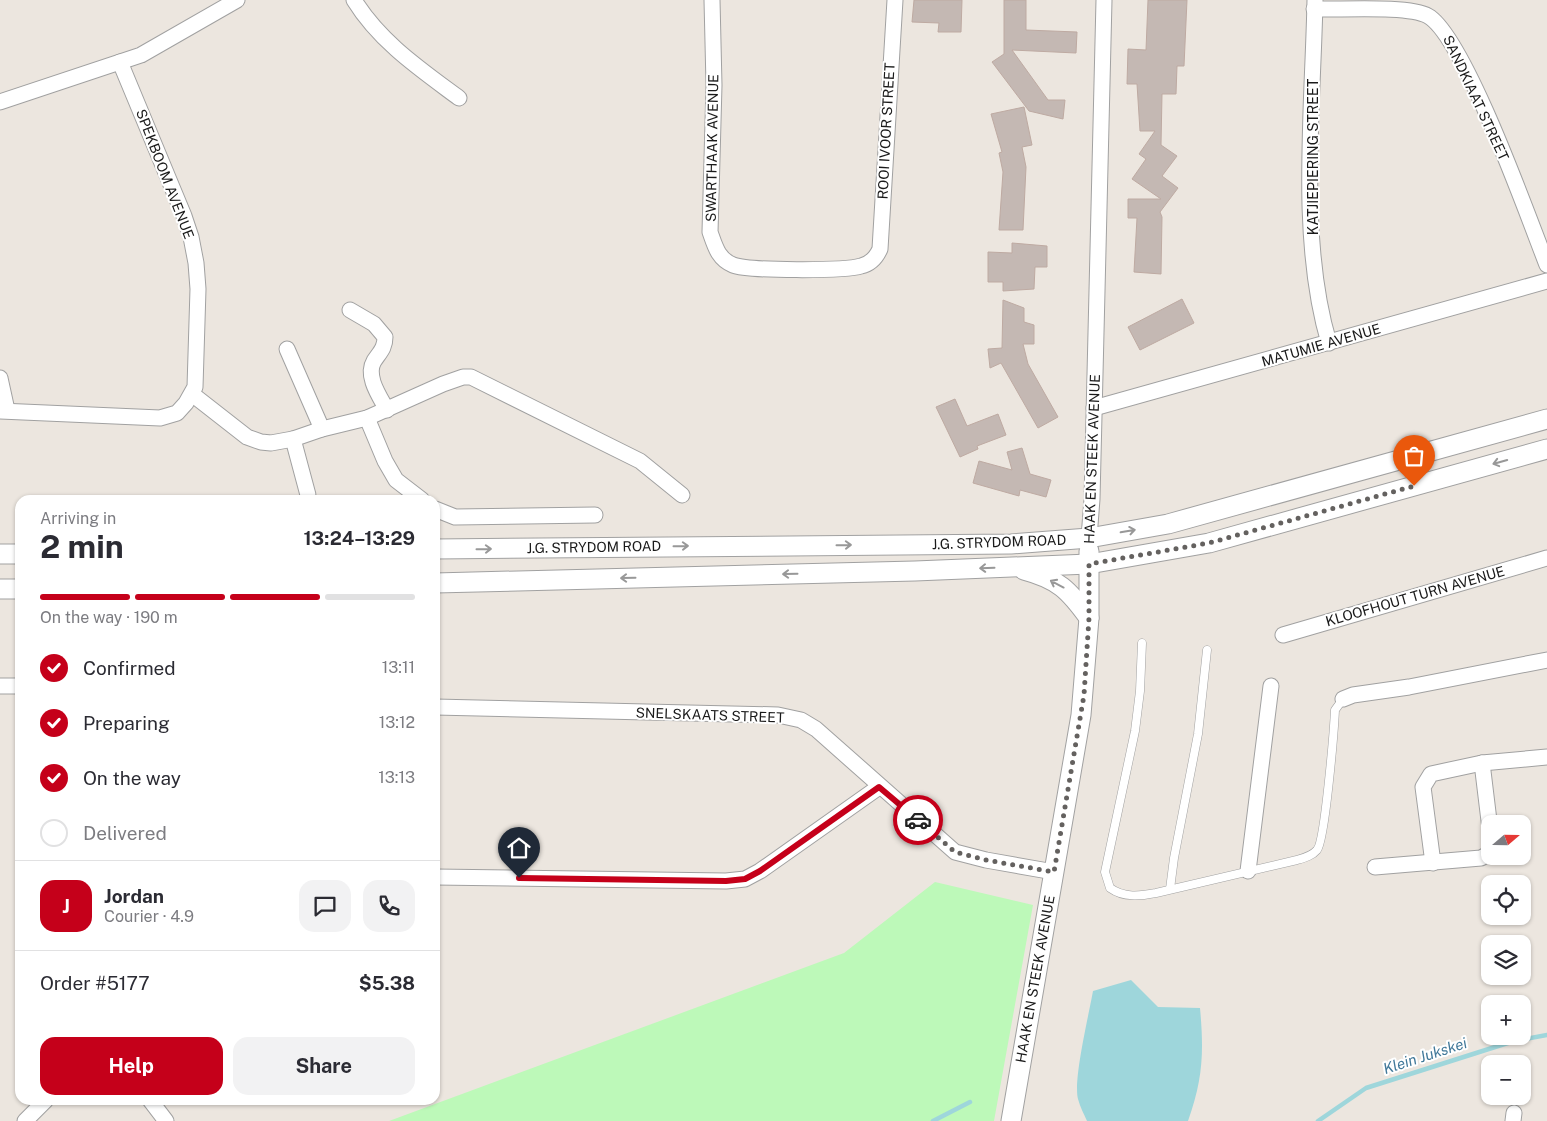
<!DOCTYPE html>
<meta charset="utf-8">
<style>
body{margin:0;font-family:"Public Sans",sans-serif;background:#f2f2f3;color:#2b2b33;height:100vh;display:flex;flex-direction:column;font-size:19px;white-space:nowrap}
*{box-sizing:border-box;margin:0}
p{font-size:16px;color:#7c7c81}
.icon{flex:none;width:28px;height:28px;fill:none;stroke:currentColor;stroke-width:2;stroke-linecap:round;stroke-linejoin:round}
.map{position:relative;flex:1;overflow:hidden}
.sheet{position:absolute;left:15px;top:495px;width:425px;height:610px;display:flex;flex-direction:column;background:#fff;border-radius:15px;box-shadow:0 1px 4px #0004}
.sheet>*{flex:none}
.needle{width:32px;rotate:70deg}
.tools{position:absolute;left:1481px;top:815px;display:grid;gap:10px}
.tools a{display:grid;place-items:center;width:50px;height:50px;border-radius:10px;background:#fff;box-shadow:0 1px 4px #0004;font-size:25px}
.pin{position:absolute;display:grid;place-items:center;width:42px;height:42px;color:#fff;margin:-51px -21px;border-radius:50% 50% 50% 0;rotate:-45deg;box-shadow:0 0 5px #0007}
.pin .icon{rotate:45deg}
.courier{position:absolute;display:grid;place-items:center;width:50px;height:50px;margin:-25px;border:4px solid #c5001a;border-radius:50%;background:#fff;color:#222;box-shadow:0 1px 6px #0007}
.head em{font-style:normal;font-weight:700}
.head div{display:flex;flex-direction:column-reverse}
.head{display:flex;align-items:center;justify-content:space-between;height:85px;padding:0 25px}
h1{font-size:32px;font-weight:700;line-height:38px}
.bar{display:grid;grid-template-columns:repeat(4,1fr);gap:8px 5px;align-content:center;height:60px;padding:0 25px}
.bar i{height:6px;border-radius:4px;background:#e1e1e2}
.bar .on{background:#c5001a}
.bar p{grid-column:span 4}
.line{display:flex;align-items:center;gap:12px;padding:0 25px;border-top:1px solid #e1e1e2}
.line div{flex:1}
.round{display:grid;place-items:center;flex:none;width:52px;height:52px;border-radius:15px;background:#f2f2f3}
ol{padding:0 25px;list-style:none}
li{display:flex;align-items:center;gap:15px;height:55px}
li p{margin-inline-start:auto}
li .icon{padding:5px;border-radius:50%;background:#c5001a;color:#fff;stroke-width:4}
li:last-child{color:#7c7c81}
li i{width:28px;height:28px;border:2px solid #e1e1e2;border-radius:50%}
.button{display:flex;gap:10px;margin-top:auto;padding:10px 25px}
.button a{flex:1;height:58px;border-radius:15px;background:#c5001a;color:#fff;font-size:20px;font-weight:700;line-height:58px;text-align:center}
.button a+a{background:#f2f2f3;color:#2b2b33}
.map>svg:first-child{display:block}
.park{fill:#bdf9b9}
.water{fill:#9ed6db}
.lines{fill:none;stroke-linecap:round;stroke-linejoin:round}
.stream{stroke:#9ed6db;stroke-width:4.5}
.building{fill:#c4b8b3;stroke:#beaaa2}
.service-casing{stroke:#a1a1a1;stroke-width:9}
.minor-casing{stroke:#a1a1a1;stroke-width:17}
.tertiary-casing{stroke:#a1a1a1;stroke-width:21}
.service{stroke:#fff;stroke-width:8}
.minor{stroke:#fff;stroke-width:15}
.tertiary{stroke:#fff;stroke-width:19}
.oneway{stroke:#989898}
.done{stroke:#64615f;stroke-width:5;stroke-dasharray:0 9}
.route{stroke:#c5001a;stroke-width:6}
.labels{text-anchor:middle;stroke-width:4;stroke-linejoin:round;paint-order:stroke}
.street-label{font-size:14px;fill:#1a1a1a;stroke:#fff}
.water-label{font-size:15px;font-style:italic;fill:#42799a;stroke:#fff}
</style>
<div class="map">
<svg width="1547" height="1121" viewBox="0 0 1547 1121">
<rect width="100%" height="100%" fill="#ece6df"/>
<path class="park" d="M935,882L1033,905L994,1121H389L844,953Z"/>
<path class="water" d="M1131,980L1158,1007L1200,1008C1204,1052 1203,1079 1188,1121H1087C1084,1114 1080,1107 1078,1099C1073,1080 1089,1014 1093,991Z"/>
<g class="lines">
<g class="stream">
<path d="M933,1121L970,1102"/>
<path d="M1318,1121L1366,1088L1514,1041L1547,1035"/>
</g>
</g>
<g class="building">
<path d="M914,0H962L961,32H938L939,23L912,22Z"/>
<path d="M1004,0H1026V30L1077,32L1076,53L1012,50L1048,100H1065L1063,119L1029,111L992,62L1004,54Z"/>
<path d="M1148,0H1187L1184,66H1177L1176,94H1162L1161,145L1177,156L1162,176L1178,188L1160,212L1162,217L1161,274L1134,272L1137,218H1128V199H1161L1132,179L1146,159L1139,154L1155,131H1140L1137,84H1127L1128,49L1146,50Z"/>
<path d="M1024,107L1032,145L1022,147L1026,167L1023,230H999L1003,172L999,153L1002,152L991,114Z"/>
<path d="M1012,243L1047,246V267H1035L1034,289L1003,291V282H988V252L1012,253Z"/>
<path d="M1182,299L1194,323L1140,350L1128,327Z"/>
<path d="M1003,300L1024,308V322L1034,325V344H1023L1028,364L1058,417L1038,428L1001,363L990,368L988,349L1002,348Z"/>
<path d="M955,399L967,426L998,414L1006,435L977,446L978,449L960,457L936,407Z"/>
<path d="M1022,448L1030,474L1051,480L1046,497L1020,490L1019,496L973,483L979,461L1012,470L1007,452Z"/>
</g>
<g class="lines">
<g class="service-casing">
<g id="service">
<path d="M1142,643L1140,691L1135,731L1105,872L1110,888C1124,898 1140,896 1156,893L1297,860C1304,858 1312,856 1317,850C1325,841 1334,730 1335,710L1343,699"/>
<path d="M1170,889L1174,858L1198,734L1207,650"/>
</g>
</g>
<g class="minor-casing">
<g id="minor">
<path d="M354,0C380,42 420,69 459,98"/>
<path d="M712,0L714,85L710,232C715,246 718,259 733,265C748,271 845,271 861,266C870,264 876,258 880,249L895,0"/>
<path d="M1315,0C1313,108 1298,239 1329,343"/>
<path d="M1314,9C1339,10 1409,5 1428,16C1464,36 1529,219 1547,265"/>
<path d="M0,102L141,55L237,0"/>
<path d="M350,310L374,324L385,337C385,348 380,352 374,361C365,376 380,397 387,410"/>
<path d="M287,349L322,429"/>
<path d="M0,378L7,410"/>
<path d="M192,394L247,437L261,442L271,443L293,439L322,429L367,418L443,384L463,377H471L640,461L682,495"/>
<path d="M1094,408L1547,281"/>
<path d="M0,411L160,418L177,413L186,403L195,387L198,289L196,263L191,237L184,216L120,62"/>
<path d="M367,418L385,461L396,480L422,500"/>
<path d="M293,439L308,495"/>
<path d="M435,509L455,517L595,515"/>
<path d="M1089,538L1092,499L1104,0"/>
<path d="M1283,635L1547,558"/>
<path d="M0,686H20"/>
<path d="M1343,699L1353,695L1409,687L1547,660"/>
<path d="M435,707L778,715L801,720L816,729L955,852L986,860L1054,872"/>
<path d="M1482,763L1490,829"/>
<path d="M1433,863L1423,787L1431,774L1482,763L1547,757"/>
<path d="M1375,867L1481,858L1490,853"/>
<path d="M1248,871L1271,686"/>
<path d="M435,877L726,881L745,879L760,871L879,787"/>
<path d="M150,1100L166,1121"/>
<path d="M25,1121L46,1100"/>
<path d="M1513,1121L1514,1113"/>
</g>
</g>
<g class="tertiary-casing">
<g id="tertiary">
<path d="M435,549L1011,544L1089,538L1168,524L1547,419"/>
<path d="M0,554H20"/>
<path d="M1024,570C1058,579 1069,590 1089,618"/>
<path d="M435,583L915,571L1089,564L1209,543L1547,449"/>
<path d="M0,589H20"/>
<path d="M1011,1121L1081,715L1089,618V551"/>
</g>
</g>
<use href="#service" class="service"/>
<use href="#minor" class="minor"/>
<use href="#tertiary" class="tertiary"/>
</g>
<defs><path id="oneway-shaft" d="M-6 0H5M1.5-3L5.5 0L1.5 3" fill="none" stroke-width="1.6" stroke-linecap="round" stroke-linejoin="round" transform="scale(1.25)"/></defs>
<g class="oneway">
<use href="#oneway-shaft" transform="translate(1500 462) rotate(164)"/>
<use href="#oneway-shaft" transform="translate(1128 531) rotate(-10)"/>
<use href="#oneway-shaft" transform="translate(844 545) rotate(-1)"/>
<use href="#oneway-shaft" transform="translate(681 546) rotate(-1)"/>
<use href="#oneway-shaft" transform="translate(484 549) rotate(-1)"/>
<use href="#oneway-shaft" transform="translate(987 568) rotate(178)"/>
<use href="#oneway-shaft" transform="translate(790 574) rotate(179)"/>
<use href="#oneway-shaft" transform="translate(628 578) rotate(179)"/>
<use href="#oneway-shaft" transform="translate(1057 584) rotate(-152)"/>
</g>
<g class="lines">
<path class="done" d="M918,820L955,852L986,860L1054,872L1084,695L1089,618V564L1209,543L1414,486"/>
<path class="route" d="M519,878L726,881L745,879L760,871L879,787L918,820"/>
</g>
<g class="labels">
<g class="street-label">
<text transform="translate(1476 98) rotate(65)" y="5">SANDKIAAT STREET</text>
<text transform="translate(886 131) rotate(-87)" y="5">ROOI IVOOR STREET</text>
<text transform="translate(712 148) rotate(-89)" y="5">SWARTHAAK AVENUE</text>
<text transform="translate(1313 157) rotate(-90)" y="5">KATJIEPIERING STREET</text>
<text transform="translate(165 174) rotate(69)" y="5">SPEKBOOM AVENUE</text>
<text transform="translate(1321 345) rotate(-16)" y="5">MATUMIE AVENUE</text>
<text transform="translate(1092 459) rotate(-88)" y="5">HAAK EN STEEK AVENUE</text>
<text transform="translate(999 542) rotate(-2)" y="5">J.G. STRYDOM ROAD</text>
<text transform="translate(594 547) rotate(-1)" y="5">J.G. STRYDOM ROAD</text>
<text transform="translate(1415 596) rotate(-16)" y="5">KLOOFHOUT TURN AVENUE</text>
<text transform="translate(710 715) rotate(2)" y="5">SNELSKAATS STREET</text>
<text transform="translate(1035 979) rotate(-80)" y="5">HAAK EN STEEK AVENUE</text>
</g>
<g class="water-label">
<text transform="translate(1425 1056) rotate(-18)" y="5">Klein Jukskei</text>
</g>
</g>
</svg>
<div class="tools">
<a><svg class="needle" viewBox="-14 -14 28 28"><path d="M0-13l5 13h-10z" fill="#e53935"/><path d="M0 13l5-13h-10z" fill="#7c7c81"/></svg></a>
<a><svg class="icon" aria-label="locate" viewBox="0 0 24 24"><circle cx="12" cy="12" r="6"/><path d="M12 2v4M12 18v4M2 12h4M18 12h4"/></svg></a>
<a><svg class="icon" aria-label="layers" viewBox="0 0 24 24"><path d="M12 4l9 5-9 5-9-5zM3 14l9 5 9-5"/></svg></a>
<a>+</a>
<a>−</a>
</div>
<div class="pin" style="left:1414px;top:486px;background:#ea580c"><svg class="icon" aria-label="bag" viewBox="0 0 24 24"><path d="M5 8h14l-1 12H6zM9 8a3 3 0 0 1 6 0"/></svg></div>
<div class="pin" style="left:519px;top:878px;background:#1f2937"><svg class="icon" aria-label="home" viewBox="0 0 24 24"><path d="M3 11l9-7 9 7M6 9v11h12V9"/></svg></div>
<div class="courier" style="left:918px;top:820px"><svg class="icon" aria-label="car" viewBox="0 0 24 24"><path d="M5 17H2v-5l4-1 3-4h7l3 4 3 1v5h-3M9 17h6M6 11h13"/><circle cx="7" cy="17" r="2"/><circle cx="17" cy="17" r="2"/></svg></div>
<section class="sheet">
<div class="head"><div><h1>2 min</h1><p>Arriving in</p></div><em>13:24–13:29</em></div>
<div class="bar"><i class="on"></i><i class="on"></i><i class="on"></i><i></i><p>On the way · 190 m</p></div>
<ol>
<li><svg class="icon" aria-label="check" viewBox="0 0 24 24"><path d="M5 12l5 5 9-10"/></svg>Confirmed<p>13:11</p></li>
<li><svg class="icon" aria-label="check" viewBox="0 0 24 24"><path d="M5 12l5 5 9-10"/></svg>Preparing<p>13:12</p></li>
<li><svg class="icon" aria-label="check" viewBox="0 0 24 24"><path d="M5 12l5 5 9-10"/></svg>On the way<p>13:13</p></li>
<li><i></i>Delivered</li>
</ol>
<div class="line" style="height:90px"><b class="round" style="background:#c5001a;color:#fff">J</b><div><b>Jordan</b><p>Courier · 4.9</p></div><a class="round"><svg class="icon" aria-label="chat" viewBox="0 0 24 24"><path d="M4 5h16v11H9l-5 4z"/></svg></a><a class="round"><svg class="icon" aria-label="phone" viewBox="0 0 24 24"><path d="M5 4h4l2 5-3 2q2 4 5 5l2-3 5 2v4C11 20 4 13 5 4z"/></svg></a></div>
<div class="line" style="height:65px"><div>Order #5177</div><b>$5.38</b></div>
<div class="button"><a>Help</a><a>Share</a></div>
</section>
</div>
